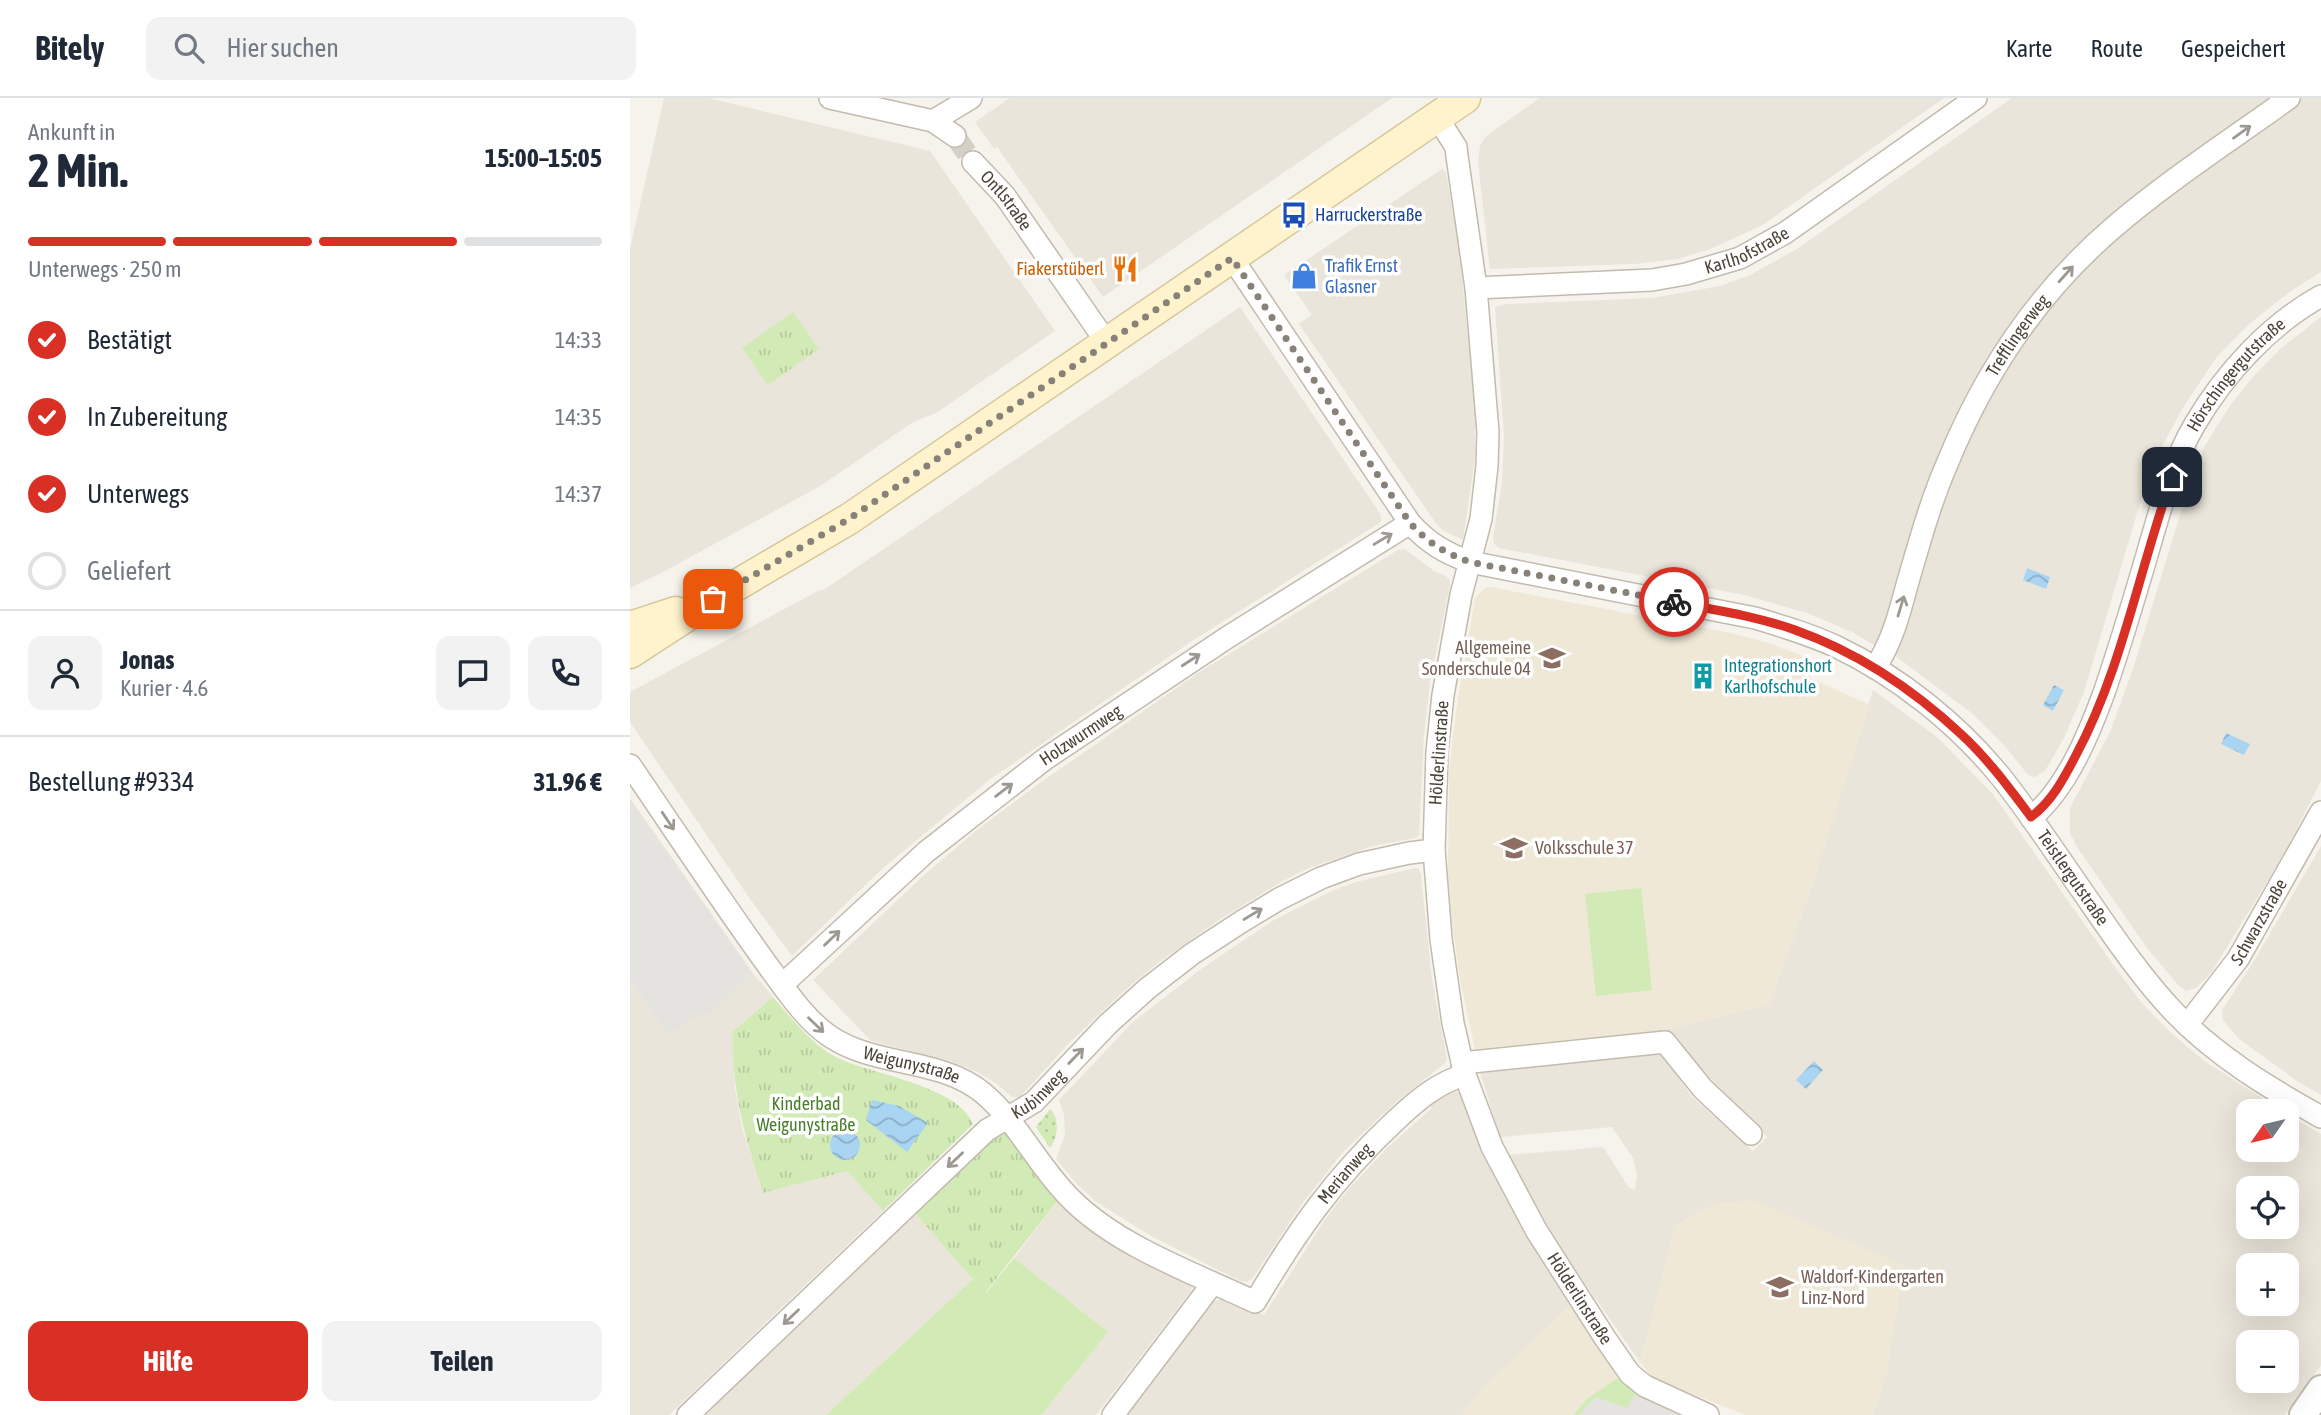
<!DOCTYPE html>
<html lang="de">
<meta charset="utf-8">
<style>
body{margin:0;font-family:"Asap Condensed",sans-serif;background:#f2f2f3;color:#1f2937;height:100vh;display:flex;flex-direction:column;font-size:26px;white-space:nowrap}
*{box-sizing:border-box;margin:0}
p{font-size:23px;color:#747a83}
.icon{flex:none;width:38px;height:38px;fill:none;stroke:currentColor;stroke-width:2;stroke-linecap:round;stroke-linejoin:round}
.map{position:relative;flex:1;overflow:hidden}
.details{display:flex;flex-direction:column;background:#fff;width:630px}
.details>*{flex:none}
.needle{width:46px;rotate:236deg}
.tools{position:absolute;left:1606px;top:1001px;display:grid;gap:14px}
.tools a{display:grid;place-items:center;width:63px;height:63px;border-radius:14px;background:#fff;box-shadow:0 7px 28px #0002;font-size:35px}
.pin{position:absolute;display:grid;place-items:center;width:60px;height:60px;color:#fff;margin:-30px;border-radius:14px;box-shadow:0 4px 10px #0006}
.courier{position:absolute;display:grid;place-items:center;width:70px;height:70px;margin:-35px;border:5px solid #d93025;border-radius:50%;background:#fff;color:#222;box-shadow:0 2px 9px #0007}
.head em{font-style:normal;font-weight:700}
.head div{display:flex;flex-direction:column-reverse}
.head{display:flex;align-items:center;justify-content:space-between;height:119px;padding:0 28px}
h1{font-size:46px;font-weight:700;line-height:52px}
.bar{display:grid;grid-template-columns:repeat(4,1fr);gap:10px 7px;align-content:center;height:84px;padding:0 28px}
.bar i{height:9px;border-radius:5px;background:#e0e1e3}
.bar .on{background:#d93025}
.bar p{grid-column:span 4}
.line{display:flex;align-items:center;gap:18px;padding:0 28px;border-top:2px solid #e0e1e3}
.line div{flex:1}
.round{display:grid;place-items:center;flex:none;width:74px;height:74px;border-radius:14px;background:#f2f2f3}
ol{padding:0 28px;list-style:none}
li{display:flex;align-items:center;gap:21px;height:77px}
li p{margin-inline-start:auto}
li .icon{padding:7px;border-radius:50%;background:#d93025;color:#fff;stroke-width:4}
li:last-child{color:#747a83}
li i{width:38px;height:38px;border:4px solid #e0e1e3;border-radius:50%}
.action{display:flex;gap:14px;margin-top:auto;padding:14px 28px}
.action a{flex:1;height:80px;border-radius:14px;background:#d93025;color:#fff;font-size:28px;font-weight:700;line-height:80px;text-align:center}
.action a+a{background:#f2f2f3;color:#1f2937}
header{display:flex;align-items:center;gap:42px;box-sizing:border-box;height:98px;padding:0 35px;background:#fff;border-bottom:2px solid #e0e1e3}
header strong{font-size:33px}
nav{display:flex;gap:38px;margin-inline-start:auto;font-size:24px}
.search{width:490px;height:63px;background:#f2f2f3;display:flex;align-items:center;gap:18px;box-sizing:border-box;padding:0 24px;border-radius:14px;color:#747a83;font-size:26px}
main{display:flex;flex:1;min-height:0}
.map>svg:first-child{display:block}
.residential{fill:#eae5da;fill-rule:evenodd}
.education{fill:#efe8d6}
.grass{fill:url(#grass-dots)}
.park{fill:url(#park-tufts)}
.garden{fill:#d2eab5}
.parking{fill:#e5e3e0}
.water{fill:url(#water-waves)}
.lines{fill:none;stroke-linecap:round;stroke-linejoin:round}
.minor-tunnel{stroke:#d4d0c8;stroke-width:21;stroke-dasharray:21 10;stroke-linecap:butt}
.minor-casing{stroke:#c2bbae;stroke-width:24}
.tertiary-casing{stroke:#c2bbae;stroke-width:30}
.secondary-casing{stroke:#d6c79b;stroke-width:33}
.minor{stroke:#fff;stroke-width:21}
.tertiary{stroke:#fff;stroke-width:26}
.secondary{stroke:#fff3cd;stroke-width:30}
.oneway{stroke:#9c9892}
.done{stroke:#878178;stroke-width:7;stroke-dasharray:0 12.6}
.route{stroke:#d93025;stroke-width:9}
.labels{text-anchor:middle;stroke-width:7;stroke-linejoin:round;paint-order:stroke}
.street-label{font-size:18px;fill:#4b4439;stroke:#fff}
.transit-label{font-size:18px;fill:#164399;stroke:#fff;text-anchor:start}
.shop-label{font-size:18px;fill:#366cbe;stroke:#fff;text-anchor:start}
.food-label{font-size:18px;fill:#c56008;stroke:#fff;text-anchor:end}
.education-label{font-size:18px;fill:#785e54;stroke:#fff;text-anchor:start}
.culture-label{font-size:18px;fill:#0d838f;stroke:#fff;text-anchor:start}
.park-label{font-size:18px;fill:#4a7f2a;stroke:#fff}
</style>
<header>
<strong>Bitely</strong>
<div class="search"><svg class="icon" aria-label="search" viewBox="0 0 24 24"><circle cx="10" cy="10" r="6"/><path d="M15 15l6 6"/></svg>Hier suchen</div>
<nav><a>Karte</a><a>Route</a><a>Gespeichert</a></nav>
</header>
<main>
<section class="details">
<div class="head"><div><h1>2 Min.</h1><p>Ankunft in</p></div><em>15:00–15:05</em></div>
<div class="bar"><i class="on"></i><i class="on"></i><i class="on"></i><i></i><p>Unterwegs · 250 m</p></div>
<ol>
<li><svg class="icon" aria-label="check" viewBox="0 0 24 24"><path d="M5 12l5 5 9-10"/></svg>Bestätigt<p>14:33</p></li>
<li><svg class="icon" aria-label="check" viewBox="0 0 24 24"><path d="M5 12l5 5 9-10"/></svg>In Zubereitung<p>14:35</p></li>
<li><svg class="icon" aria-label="check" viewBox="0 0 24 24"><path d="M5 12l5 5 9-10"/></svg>Unterwegs<p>14:37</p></li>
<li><i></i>Geliefert</li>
</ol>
<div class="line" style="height:126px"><a class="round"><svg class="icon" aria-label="person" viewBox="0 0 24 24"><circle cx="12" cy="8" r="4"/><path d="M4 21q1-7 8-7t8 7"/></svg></a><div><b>Jonas</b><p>Kurier · 4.6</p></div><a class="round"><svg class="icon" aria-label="chat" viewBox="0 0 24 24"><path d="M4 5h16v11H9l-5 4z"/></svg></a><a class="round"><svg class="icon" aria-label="phone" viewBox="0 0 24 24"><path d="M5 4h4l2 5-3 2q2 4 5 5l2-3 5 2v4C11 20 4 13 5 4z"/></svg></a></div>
<div class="line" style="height:91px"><div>Bestellung #9334</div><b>31.96 €</b></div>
<div class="action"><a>Hilfe</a><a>Teilen</a></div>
</section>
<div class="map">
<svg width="1691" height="1317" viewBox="0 0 1691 1317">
<defs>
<pattern id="grass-dots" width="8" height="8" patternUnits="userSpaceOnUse" patternTransform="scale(1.75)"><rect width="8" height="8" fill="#d2eab5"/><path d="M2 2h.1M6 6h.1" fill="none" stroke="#b6ca9c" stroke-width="1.8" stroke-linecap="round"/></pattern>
<pattern id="park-tufts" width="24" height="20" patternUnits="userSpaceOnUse" patternTransform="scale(1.75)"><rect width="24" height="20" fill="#d2eab5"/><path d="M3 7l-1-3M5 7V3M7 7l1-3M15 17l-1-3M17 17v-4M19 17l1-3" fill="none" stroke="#b6ca9c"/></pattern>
<pattern id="water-waves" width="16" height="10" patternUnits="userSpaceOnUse" patternTransform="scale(1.75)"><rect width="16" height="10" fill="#a9d4f2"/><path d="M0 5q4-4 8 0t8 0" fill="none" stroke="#8caec5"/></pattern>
</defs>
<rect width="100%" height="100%" fill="#f6f3ec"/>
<g class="residential">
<path d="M34,0H78L300,53L425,233L306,315L283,324L192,387L37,472L0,490V151Z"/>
<path d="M380,0H762L473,199L367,49L364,51L345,24Z"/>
<path d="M910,0H1314L1131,128L1080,151L1048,161L1004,166L860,171L848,64L850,48L856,38Z"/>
<path d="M1382,0H1642L1419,179L1384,223L1343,288L1250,545L1247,549L1224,535L1177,515L1114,497L869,450L864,446L863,440L872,384L874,339L865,209L875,206L1022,200L1090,188L1120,177L1167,151Z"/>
<path d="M1670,0H1691V174L1661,193L1619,226L1586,260L1552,311L1528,356L1508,412L1454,594L1434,640L1415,673L1405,679L1398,677L1374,647L1343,616L1264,557L1310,403L1363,284L1453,164L1593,54Z"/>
<path d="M812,71L816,74L829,147L845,311V361L833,442L812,432L805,424L669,226L682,217L654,177Z"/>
<path d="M610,209L747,411L751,418V424L562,543L359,682L253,770L162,858L120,801L0,624V594L188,493L195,491Z"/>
<path d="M1691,219V683L1651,761L1581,875L1566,890L1556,893L1549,888L1517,850L1447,749L1440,735V710L1480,634L1503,571L1557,394L1573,351L1599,309L1622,280L1650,251Z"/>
<path d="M775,451L804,473L816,478L820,482V487L800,584L794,638L789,737L785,740L743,748L679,770L651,784L592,820L525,867L492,895L439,945L389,1000L382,999L364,984L347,974L320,963L241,943L183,882L293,778L347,732L407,687L568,575L768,452Z"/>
<path d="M1243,592L1307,639L1362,695L1484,868L1511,904L1538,932L1573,962L1652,1013H1619V1052H1657V1016L1691,1036V1267L1655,1317H1243L1258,1269L1126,1103L1089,1105L1068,1114L1046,1128L1010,1264L946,1173L895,1092L879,1057L973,1049L999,1090L1005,1091L1007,1077L1003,1060L982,1029L870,1039L849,971L1030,954L1062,999L1123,1053L1137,1039L1040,938L1026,933L1139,907L1183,784ZM1619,1090H1657V1129H1619ZM1619,1167H1657V1206H1619ZM1619,1244H1657V1283H1619Z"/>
<path d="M0,700L123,875L143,899L103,933L105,991L112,1030L133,1095L217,1073L253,1113L39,1317H0Z"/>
<path d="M1691,748V997L1670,985L1609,941L1593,922L1592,912L1624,863Z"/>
<path d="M785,770L789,771L791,777L802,882L817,961L814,966L766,1004L713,1054L674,1103L622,1181L616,1184L608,1182L521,1138L465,1103L445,1084L426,1061L435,1037L434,1017L429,1002L503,924L571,871L644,822L704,792L726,784Z"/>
<path d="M820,992L828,994L833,999L943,1205L853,1290L832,1317H494L580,1205L591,1201H600L634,1217L694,1123L716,1094L757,1050L802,1010L799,1007Z"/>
<path d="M429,1101L559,1183L562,1188L561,1193L466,1317H411L477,1234L384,1160Z"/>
<path d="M284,1114L343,1181L196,1317H71Z"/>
</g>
<g class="education">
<path d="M861,489L1101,535L1139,545L1187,563L1180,580L1240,607L1183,784L1139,907L1026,933L845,951L830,881L822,824L818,776L819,676L825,619L845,500L855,490Z"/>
<path d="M1113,1103H1126L1274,1167L1258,1269L1243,1317H1116L1024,1281L1010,1264L1046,1128L1068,1114L1089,1105Z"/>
<path d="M943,1205L988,1280L958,1300L943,1317H832L853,1290Z"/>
</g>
<path class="grass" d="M420,1011C430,1020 428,1040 420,1050L406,1029Z"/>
<g class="park">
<path d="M163,214L189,251L138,287L112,250Z"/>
<path d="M143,899C163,922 182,948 210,961C245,977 328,988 343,1026L253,1113L217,1073L133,1095C115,1040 101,991 103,933Z"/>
<path d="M370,1033L376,1034L429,1101L355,1195L284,1114Z"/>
</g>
<g class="garden">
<path d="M1011,790L1022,892L966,898L955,796Z"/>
<path d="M384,1160L478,1234L411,1317H196L343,1181L356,1195Z"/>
<path d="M988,1280L1005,1294L1058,1317H943L958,1300Z"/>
</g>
<g class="parking">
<path d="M0,703L122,876L76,917L68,916L38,937L0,880Z"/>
<path d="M1005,1297L1052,1317H949L965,1299L997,1310Z"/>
</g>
<g class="water">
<path d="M1397,470L1420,479L1416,491L1393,482Z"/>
<path d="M1424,587L1434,592L1423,613L1413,607Z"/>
<path d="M1596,635L1620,646L1614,657L1591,646Z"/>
<path d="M1184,963L1193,972L1176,991L1166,982Z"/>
<path d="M242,1002L269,1008L298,1025L277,1054L236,1022Z"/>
<circle cx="215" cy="1047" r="15"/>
</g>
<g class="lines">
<path class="minor-tunnel" d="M325,38L343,64"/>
<g class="minor-casing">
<g id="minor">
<path d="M200,0L303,23L325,38"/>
<path id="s1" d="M807,19L826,49L827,58L846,190L858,334L857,368L851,421L831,497L813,597L807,654L804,752L811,841L823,925L835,977L862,1049L906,1132L975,1240L1000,1276L1015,1288L1078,1317"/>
<path d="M303,23L341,0"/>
<path id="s2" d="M343,64L375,98L477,245"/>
<path id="s3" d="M602,160L780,425C798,445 815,455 840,464L1125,520C1152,528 1179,536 1205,548C1268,578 1327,625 1371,679C1398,713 1423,751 1448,787C1478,830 1508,876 1544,914C1586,958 1639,990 1691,1019"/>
<path id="s4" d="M846,190L1022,182L1056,176L1110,160L1155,135L1346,0"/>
<path id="s5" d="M1245,570C1262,544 1269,517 1277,487C1289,446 1300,405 1317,366C1354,275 1409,193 1484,129C1539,82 1601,42 1659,0"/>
<path id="s6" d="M0,667C48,737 94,808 144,876C160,898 178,924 201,939C246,969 311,960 353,995C389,1025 408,1069 441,1101C487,1148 566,1176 625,1204C667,1133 704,1080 765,1023C785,1004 808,984 835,977"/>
<path id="s7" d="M1401,720C1437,690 1459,636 1475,592C1491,545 1505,498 1519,450C1531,409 1543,363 1565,326C1595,275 1639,227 1691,198"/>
<path id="s8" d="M152,887L296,754L415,661L598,539L780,425"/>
<path id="s9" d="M1557,927L1608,861L1691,714"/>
<path d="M832,965L1035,944L1073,991L1121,1036"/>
<path id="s10" d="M58,1317L357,1032L404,1004L478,926L518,890L562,856L611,824L649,801L691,780L729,766L779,755L804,752"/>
<path d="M483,1317L583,1185"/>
</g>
</g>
<g class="tertiary-casing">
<path id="tertiary" d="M1673,1317L1691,1291"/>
</g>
<g class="secondary-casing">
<g id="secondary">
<path d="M0,529L46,514"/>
<path d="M0,555L83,501L219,421L835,0"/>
</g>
</g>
<use href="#minor" class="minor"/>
<use href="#tertiary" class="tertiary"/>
<use href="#secondary" class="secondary"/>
</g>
<defs><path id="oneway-shaft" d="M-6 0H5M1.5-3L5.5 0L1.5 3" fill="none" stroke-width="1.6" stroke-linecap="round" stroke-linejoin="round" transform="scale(1.75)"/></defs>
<g class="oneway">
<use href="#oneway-shaft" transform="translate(1612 34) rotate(-36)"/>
<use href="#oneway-shaft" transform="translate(1436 176) rotate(-48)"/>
<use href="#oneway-shaft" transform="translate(753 441) rotate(-31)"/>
<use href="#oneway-shaft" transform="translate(1271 508) rotate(-73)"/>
<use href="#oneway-shaft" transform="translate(561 562) rotate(-33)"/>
<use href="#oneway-shaft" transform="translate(374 692) rotate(-37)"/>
<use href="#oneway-shaft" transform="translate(38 723) rotate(56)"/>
<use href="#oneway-shaft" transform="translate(623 816) rotate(-31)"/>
<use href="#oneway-shaft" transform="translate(202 840) rotate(-44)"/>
<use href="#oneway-shaft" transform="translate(186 927) rotate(44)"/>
<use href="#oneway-shaft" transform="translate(446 958) rotate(-46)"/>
<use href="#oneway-shaft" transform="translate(325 1062) rotate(136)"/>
<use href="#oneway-shaft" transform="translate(161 1219) rotate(136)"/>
</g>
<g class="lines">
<path class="done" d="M83,501L219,421L602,160L780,425C798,445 815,455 840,464L1044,504"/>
<path class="route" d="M1044,504C1085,512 1126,518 1165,532C1227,554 1284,592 1332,637C1358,661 1380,691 1401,719C1422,703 1433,682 1445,659C1492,572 1509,472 1542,379"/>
</g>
<defs>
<g id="bus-bare" transform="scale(2.1)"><path d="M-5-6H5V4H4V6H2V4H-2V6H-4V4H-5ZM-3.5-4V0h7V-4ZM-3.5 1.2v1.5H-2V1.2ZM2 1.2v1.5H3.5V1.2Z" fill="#1a4fb4" stroke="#fff" stroke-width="2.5" paint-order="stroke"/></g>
<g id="restaurant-bare" transform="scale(2.1)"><path d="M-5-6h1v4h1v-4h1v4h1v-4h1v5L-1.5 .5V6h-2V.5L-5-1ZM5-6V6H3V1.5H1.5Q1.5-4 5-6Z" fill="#e8710a" stroke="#fff" stroke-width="2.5" paint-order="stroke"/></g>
<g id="shop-bare" transform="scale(2.1)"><path d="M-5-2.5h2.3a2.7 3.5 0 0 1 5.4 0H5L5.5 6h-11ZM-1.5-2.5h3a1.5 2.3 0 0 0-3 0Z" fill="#3f7fe0" stroke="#fff" stroke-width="2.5" paint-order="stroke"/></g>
<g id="school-bare" transform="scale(2.1)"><path d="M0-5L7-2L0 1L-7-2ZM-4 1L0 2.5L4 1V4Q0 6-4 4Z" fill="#8d6e63" stroke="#fff" stroke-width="2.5" paint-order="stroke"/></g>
<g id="building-bare" transform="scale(2.1)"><path d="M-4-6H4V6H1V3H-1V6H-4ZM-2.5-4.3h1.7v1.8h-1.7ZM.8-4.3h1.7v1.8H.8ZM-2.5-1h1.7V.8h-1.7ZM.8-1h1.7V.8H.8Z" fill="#0f9aa8" stroke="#fff" stroke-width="2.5" paint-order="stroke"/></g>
</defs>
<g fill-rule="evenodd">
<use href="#bus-bare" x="664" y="117"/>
<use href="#restaurant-bare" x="495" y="171"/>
<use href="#shop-bare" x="674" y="178"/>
<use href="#school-bare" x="922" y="560"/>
<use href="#building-bare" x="1073" y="578"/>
<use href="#school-bare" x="884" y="750"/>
<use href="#school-bare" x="1150" y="1189"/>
</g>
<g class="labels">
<g class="street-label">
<text dy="6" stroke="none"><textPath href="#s2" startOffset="51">Ontlstraße</textPath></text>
<text dy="6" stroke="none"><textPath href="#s4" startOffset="276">Karlhofstraße</textPath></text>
<text dy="6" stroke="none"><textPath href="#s5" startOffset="364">Trefflingerweg</textPath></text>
<text dy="6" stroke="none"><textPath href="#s7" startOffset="495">Hörschingergutstraße</textPath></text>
<text dy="6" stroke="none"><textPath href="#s8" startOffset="390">Holzwurmweg</textPath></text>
<text transform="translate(809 655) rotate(-86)" y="6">Hölderlinstraße</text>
<text dy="6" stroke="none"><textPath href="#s3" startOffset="1104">Teistlergutstraße</textPath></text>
<text dy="6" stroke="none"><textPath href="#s9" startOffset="126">Schwarzstraße</textPath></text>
<text dy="6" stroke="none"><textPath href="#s6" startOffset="425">Weigunystraße</textPath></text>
<text dy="6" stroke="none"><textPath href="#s10" startOffset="476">Kubinweg</textPath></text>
<text dy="6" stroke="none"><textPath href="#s6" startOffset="1010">Merianweg</textPath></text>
<text dy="6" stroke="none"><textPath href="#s1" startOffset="1225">Hölderlinstraße</textPath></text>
</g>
<g class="transit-label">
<text x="685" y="123">Harruckerstraße</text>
</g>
<g class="shop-label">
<text x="695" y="174">Trafik Ernst<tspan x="695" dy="21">Glasner</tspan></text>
</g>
<g class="food-label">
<text x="474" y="177">Fiakerstüberl</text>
</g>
<g class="education-label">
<text x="901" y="556" text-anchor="end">Allgemeine<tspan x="901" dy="21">Sonderschule 04</tspan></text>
<text x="905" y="756">Volksschule 37</text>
<text x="1171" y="1185">Waldorf-Kindergarten<tspan x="1171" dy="21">Linz-Nord</tspan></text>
</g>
<g class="culture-label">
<text x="1094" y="574">Integrationshort<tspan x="1094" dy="21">Karlhofschule</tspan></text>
</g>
<g class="park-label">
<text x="176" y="1012">Kinderbad<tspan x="176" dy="21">Weigunystraße</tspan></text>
</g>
</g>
</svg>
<div class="tools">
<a><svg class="needle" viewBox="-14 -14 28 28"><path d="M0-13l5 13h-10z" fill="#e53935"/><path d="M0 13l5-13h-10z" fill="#747a83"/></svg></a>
<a><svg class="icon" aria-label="locate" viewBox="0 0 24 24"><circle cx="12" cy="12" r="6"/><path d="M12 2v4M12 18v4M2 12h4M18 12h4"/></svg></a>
<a>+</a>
<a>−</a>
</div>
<div class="pin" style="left:83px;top:501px;background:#ea580c"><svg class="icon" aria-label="bag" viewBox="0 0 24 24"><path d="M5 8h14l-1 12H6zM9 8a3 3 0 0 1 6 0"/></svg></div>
<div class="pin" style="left:1542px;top:379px;background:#1f2937"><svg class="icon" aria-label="home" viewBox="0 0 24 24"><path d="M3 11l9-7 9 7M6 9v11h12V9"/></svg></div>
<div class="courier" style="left:1044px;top:504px"><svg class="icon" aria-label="bike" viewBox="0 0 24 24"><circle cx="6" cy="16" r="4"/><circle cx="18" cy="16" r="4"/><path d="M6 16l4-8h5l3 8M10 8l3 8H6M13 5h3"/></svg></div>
</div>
</main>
